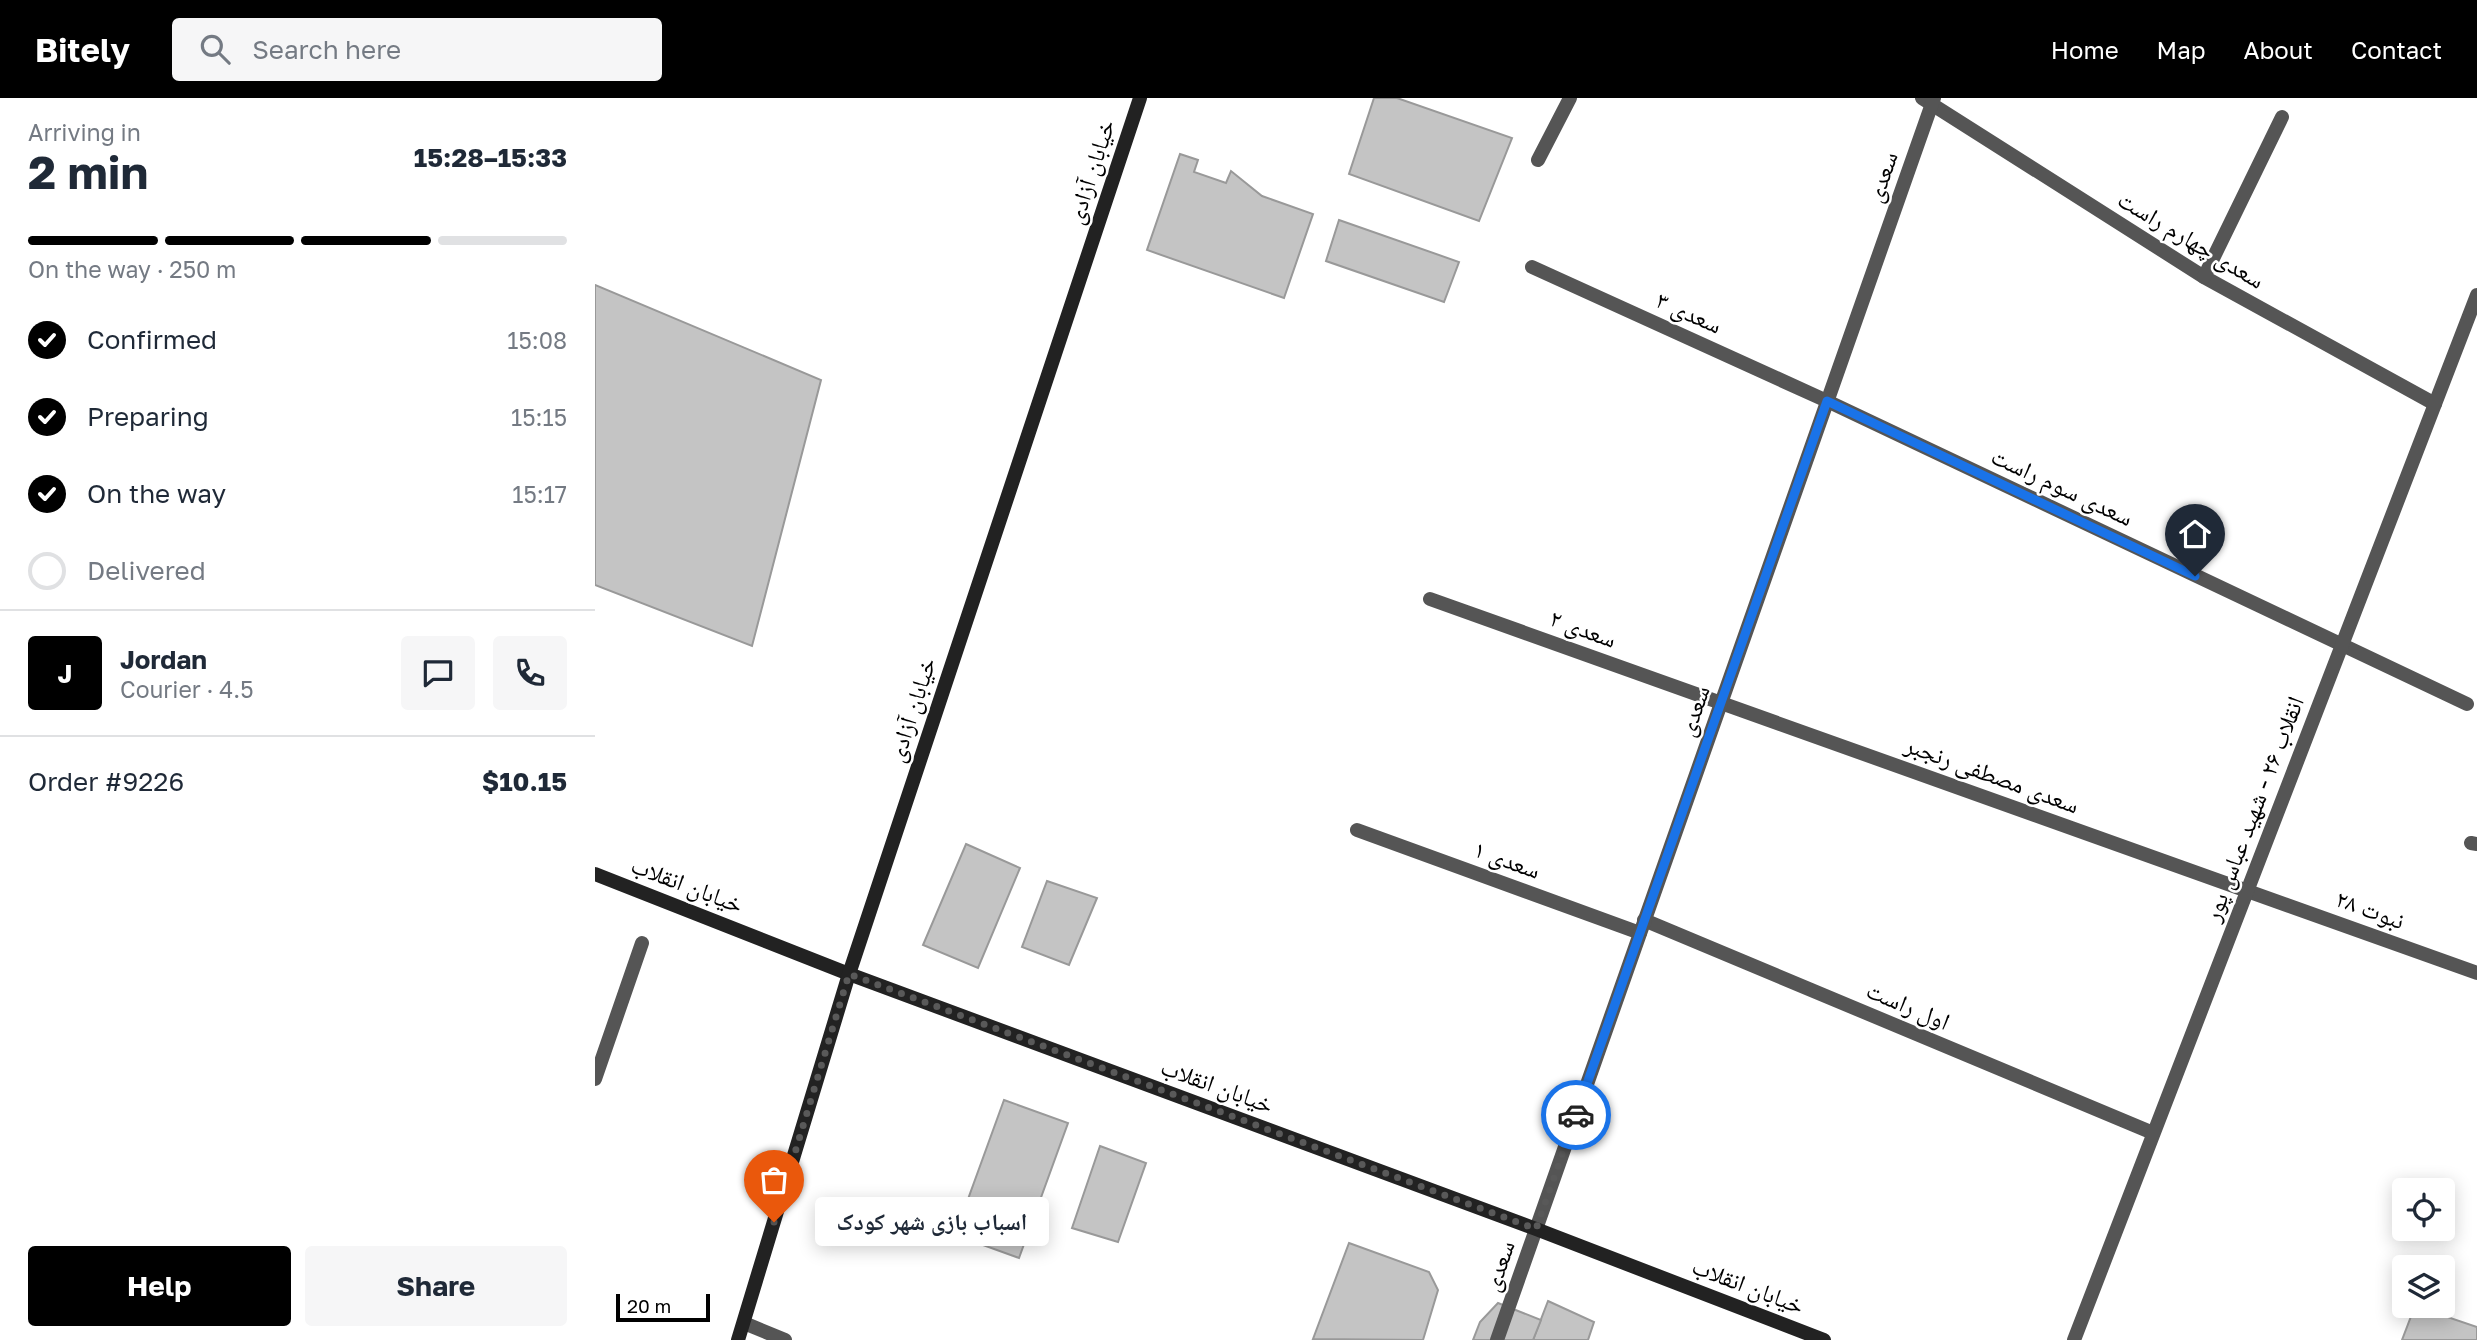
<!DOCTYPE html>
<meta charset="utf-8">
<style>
body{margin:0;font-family:"Golos Text","Noto Naskh Arabic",sans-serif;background:#f6f6f7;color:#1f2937;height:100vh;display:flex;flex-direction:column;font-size:26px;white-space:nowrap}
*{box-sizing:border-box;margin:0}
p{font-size:23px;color:#747a83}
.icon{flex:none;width:38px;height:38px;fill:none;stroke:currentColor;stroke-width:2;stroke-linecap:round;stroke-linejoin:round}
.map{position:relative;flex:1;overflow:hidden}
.drawer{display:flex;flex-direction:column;background:#fff;width:595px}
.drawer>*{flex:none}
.fabs{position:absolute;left:1797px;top:1080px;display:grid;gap:14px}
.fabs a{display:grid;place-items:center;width:63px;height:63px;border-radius:7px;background:#fff;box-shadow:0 4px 18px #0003;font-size:35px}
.scale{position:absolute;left:21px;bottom:18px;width:94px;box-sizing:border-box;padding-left:7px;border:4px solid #000;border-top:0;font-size:19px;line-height:24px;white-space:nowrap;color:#000;-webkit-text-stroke:5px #fff;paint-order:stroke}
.pin{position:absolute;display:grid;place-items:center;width:60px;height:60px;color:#fff;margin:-72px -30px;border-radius:50% 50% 50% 0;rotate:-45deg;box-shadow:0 0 7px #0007}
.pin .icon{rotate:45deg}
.courier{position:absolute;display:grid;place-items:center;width:70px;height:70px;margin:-35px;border:5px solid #1a73e8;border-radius:50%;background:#fff;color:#222;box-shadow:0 2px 9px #0007}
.bubble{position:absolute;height:49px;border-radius:7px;background:#fff;box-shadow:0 4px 18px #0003;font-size:23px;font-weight:700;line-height:49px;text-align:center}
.headline em{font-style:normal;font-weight:700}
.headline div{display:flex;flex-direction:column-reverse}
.headline{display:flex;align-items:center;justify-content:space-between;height:119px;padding:0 28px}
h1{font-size:46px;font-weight:700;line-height:52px}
.bar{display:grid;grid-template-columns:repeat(4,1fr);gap:10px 7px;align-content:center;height:84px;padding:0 28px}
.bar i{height:9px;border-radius:5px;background:#e0e1e3}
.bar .on{background:#000}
.bar p{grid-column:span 4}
.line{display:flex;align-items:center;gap:18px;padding:0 28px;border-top:2px solid #e0e1e3}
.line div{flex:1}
.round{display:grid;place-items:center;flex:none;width:74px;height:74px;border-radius:7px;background:#f6f6f7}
ol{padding:0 28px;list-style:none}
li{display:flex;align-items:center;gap:21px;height:77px}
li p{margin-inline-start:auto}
li .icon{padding:7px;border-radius:50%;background:#000;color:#fff;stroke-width:4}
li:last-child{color:#747a83}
li i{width:38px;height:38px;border:4px solid #e0e1e3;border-radius:50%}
.primary-button{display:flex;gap:14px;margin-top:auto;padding:14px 28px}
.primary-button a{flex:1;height:80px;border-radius:7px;background:#000;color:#fff;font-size:28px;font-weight:700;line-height:80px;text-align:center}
.primary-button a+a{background:#f6f6f7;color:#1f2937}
header{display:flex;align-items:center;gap:42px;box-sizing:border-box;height:98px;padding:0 35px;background:#000;color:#fff}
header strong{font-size:33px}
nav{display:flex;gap:38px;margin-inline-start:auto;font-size:24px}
.search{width:490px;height:63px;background:#f6f6f7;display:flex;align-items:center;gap:18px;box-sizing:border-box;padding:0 24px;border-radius:7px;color:#747a83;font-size:26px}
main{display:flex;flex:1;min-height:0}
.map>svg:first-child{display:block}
.building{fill:#c4c4c4;stroke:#999;stroke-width:2}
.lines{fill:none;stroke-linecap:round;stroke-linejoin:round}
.street{stroke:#555;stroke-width:14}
.secondary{stroke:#222;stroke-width:14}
.done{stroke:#595959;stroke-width:7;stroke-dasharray:0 12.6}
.route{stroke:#1a73e8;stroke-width:9}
.labels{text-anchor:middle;stroke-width:5;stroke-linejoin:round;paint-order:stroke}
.street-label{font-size:24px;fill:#000;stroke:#fff}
</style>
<header>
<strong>Bitely</strong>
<div class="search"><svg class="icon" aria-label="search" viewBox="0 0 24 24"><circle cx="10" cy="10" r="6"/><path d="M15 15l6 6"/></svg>Search here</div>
<nav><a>Home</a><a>Map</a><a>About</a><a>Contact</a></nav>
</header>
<main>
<section class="drawer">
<div class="headline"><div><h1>2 min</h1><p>Arriving in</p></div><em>15:28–15:33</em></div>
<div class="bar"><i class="on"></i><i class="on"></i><i class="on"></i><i></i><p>On the way · 250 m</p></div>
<ol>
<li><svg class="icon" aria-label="check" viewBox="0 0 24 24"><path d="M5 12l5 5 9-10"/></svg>Confirmed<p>15:08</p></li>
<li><svg class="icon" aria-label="check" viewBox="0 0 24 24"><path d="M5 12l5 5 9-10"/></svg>Preparing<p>15:15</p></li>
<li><svg class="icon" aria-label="check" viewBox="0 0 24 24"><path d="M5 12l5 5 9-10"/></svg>On the way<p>15:17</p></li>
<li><i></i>Delivered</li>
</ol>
<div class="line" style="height:126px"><b class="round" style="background:#000;color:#fff">J</b><div><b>Jordan</b><p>Courier · 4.5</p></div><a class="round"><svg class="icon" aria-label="chat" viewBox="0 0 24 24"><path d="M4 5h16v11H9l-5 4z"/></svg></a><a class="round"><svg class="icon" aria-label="phone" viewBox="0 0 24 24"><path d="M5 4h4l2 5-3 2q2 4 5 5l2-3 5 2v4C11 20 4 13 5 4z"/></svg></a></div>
<div class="line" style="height:91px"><div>Order #9226</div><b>$10.15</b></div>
<div class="primary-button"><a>Help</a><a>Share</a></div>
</section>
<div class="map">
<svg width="1882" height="1242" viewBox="0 0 1882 1242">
<rect width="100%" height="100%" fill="#fff"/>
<g class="building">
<path d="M779,0H802L917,40L884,123L754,76Z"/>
<path d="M585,56L603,62L599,74L631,85L636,73L667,98L718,116L689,200L552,152Z"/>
<path d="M744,122L864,164L849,204L731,163Z"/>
<path d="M0,187L226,282L157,548L0,487Z"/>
<path d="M371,746L425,770L383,870L328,847Z"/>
<path d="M452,783L502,800L474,867L427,849Z"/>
<path d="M409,1002L473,1025L424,1160L360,1137Z"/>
<path d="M505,1048L551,1065L523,1144L477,1130Z"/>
<path d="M754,1145L834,1174L843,1192L828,1242L718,1241Z"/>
<path d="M953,1203L999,1224L993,1242H938Z"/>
<path d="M903,1205L946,1222L938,1242H878L885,1224Z"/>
<path d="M1820,1208L1882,1229V1242H1807Z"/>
</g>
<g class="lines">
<g class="street">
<path d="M1327,0L1609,179L1840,306"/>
<path d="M943,62L975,0"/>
<path d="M937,169L1232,303L1872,606"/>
<path d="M1609,179L1687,19"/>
<path d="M835,501L1882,875"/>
<path d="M762,732L1045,835"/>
<path d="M1876,745L1882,746"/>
<path d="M1049,822L1558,1035"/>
<path d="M0,981L47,845"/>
<path d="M149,1225L190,1242"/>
<path d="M902,1242L1339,0"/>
<path d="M1479,1242L1882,197"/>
</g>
<g class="secondary">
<path d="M0,776L254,876L941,1131L1229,1242"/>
<path d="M143,1242L254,876L545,0"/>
</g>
</g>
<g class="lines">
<path class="done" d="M179,1124L254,876L941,1131L981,1017"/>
<path class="route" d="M981,1017L1232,303L1600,478"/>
</g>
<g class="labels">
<g class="street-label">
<text transform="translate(496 74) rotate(-72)" y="8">خیابان آزادی</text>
<text transform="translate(1287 79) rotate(-71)" y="8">سعدی</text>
<text transform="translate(1596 142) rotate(31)" y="8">سعدی چهارم راست</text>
<text transform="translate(1094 215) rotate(24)" y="8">سعدی ۳</text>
<text transform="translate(1467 389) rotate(25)" y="8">سعدی سوم راست</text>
<text transform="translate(988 531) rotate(20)" y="8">سعدی ۲</text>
<text transform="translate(317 612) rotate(-72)" y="8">خیابان آزادی</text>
<text transform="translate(1099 613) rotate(-71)" y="8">سعدی</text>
<text transform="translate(1397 677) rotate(20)" y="8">سعدی مصطفی رنجبر</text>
<text transform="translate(1659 711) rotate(-69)" y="8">انقلاب ۲۶ - شهید عباس پور</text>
<text transform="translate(912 762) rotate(20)" y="8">سعدی ۱</text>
<text transform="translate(92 787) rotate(21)" y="8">خیابان انقلاب</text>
<text transform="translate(1775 812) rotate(20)" y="8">نبوت ۲۸</text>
<text transform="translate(1313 908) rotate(23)" y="8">اول راست</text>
<text transform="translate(622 988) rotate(20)" y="8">خیابان انقلاب</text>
<text transform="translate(904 1168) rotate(-71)" y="8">سعدی</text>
<text transform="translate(1153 1188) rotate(21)" y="8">خیابان انقلاب</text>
</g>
</g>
</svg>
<div class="fabs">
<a><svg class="icon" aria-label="locate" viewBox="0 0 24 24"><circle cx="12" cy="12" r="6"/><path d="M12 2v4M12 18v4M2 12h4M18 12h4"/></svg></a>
<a><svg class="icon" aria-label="layers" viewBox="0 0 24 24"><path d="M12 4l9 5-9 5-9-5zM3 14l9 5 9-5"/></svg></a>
</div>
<div class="scale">20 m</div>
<div class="pin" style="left:179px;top:1124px;background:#ea580c"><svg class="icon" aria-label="bag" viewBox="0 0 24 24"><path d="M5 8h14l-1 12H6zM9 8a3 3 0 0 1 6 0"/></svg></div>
<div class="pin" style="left:1600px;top:478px;background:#1f2937"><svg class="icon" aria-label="home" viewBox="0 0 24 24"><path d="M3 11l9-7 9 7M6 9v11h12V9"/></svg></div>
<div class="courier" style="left:981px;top:1017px"><svg class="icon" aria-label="car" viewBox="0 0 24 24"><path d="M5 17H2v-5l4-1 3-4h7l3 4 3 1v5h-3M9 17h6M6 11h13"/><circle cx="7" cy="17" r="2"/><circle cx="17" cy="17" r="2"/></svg></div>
<div class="bubble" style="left:220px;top:1099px;width:234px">اسباب بازی شهر کودک</div>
</div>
</main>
